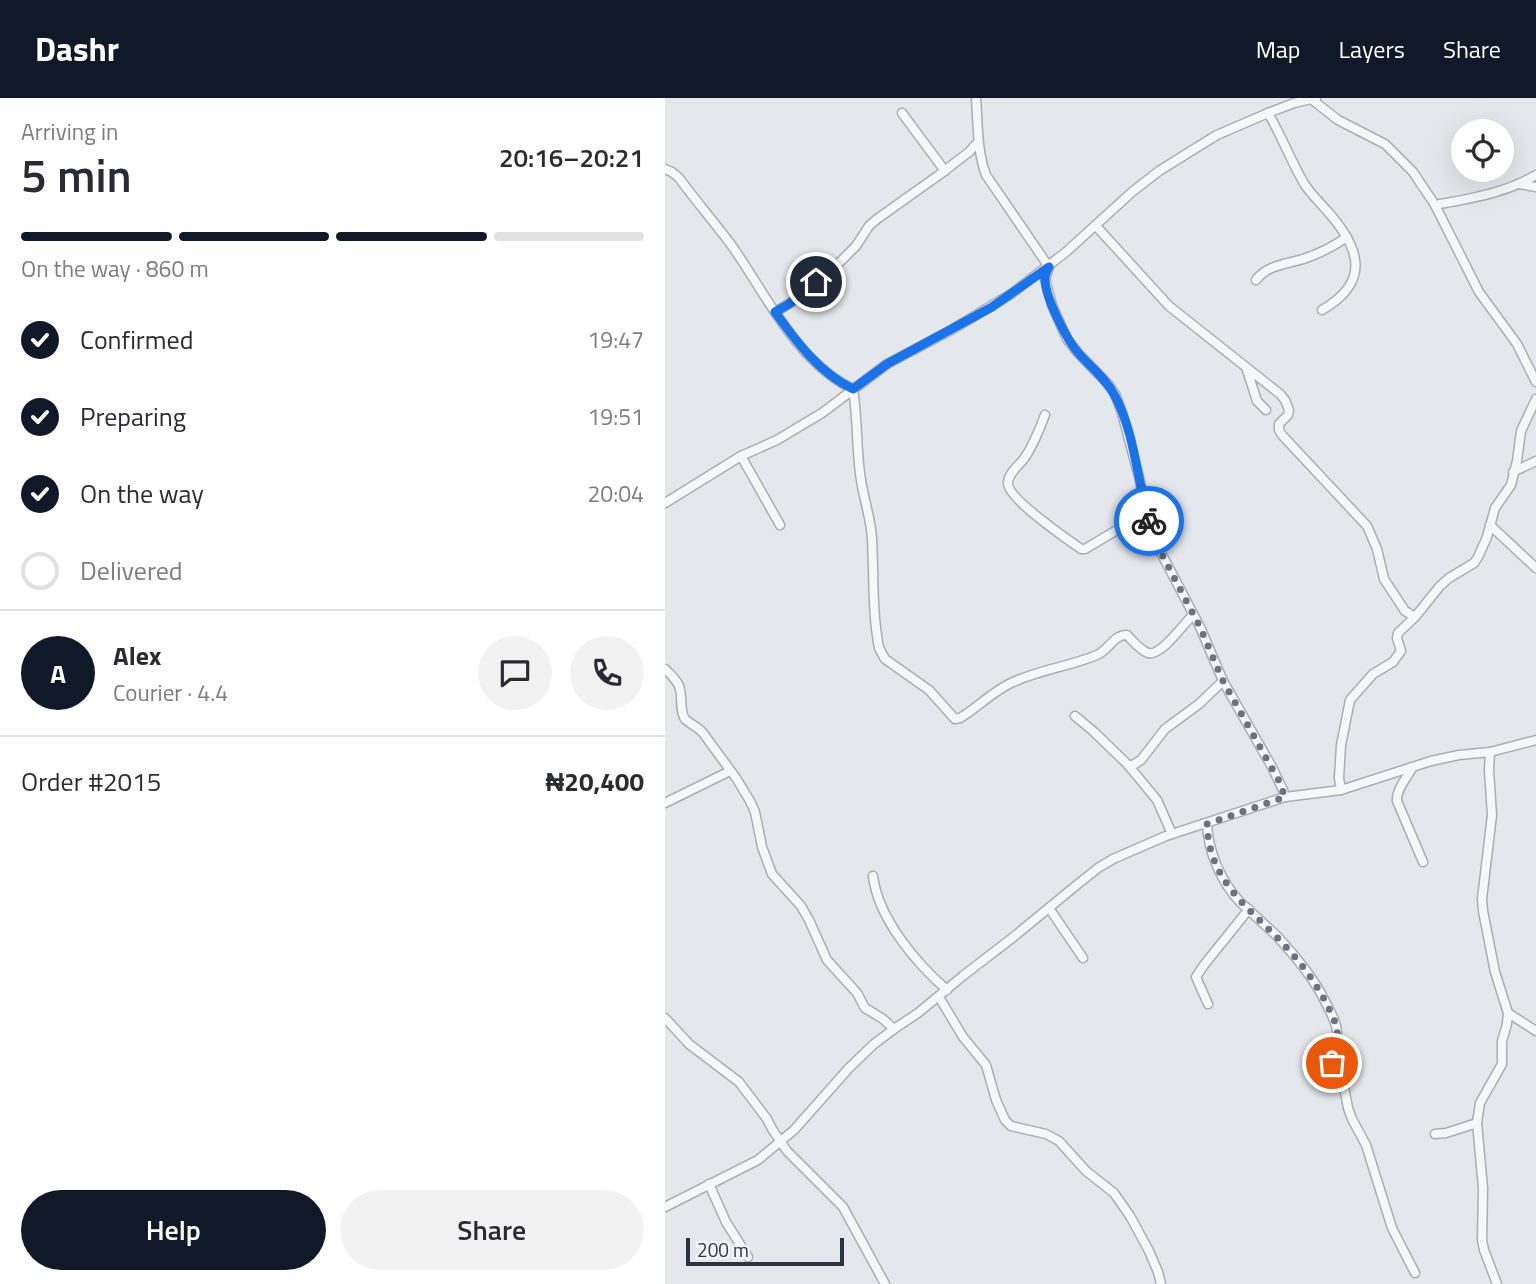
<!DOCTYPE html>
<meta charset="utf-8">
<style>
body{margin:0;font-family:"Titillium Web",sans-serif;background:#f2f2f3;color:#2b2b33;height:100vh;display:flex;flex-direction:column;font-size:26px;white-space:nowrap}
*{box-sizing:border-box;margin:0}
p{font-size:23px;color:#7c7c81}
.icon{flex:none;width:38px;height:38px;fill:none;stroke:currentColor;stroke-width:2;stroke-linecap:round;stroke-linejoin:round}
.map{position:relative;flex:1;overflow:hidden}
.panel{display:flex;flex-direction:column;background:#fff;width:665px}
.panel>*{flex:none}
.fabs{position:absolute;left:786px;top:21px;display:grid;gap:14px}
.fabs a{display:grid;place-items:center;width:63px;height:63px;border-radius:50%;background:#fff;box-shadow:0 7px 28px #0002;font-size:35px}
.scale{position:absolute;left:21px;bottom:18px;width:158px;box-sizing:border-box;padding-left:7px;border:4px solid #2c3443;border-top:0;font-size:19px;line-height:24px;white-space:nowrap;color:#2c3443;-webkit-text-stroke:5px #f3f5f8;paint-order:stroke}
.pin{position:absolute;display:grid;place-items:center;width:60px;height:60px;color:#fff;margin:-30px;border:4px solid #fff;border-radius:50%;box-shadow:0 2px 7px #0007}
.courier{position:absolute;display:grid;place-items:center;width:70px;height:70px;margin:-35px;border:5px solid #1a73e8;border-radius:50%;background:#fff;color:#222;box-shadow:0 2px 9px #0007}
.overview em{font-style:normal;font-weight:600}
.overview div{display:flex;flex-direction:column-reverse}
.overview{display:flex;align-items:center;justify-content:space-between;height:119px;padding:0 21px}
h1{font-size:46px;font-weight:600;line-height:52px}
.bar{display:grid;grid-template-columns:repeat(4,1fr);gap:10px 7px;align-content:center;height:84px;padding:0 21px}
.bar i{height:9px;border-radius:5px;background:#e1e1e2}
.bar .selected{background:#111827}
.bar p{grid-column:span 4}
.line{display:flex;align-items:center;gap:18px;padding:0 21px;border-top:2px solid #e1e1e2}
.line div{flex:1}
.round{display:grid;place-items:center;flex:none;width:74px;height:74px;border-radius:37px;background:#f2f2f3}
ol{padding:0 21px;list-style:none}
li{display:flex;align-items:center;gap:21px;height:77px}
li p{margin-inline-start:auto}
li .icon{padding:7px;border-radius:50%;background:#111827;color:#fff;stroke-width:4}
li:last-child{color:#7c7c81}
li i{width:38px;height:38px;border:4px solid #e1e1e2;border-radius:50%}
.action{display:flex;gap:14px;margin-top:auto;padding:14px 21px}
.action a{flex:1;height:80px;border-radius:42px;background:#111827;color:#fff;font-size:28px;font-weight:600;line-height:80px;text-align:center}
.action a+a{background:#f2f2f3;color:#2b2b33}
header{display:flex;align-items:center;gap:42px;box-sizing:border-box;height:98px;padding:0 35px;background:#111827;color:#fff}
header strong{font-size:33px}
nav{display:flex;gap:38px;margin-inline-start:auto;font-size:24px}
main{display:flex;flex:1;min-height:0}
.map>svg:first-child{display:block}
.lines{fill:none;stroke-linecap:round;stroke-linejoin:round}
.minor-casing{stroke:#a9aeb5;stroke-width:11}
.minor{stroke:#f6f7f9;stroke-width:8}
.done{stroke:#6c737e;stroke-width:7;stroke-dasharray:0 12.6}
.route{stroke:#1a73e8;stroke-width:9}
</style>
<header>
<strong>Dashr</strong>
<nav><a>Map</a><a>Layers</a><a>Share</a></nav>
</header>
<main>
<section class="panel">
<div class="overview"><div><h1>5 min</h1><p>Arriving in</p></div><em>20:16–20:21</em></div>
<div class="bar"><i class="selected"></i><i class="selected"></i><i class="selected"></i><i></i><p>On the way · 860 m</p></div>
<ol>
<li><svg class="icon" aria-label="check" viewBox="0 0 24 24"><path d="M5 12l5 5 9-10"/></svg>Confirmed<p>19:47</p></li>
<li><svg class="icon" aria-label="check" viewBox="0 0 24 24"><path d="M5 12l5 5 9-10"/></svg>Preparing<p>19:51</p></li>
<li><svg class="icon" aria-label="check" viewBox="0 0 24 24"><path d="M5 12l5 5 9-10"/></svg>On the way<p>20:04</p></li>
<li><i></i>Delivered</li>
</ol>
<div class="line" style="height:126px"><b class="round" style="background:#111827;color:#fff">A</b><div><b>Alex</b><p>Courier · 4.4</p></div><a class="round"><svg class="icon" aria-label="chat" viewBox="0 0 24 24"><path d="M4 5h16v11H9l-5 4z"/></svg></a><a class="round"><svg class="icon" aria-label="phone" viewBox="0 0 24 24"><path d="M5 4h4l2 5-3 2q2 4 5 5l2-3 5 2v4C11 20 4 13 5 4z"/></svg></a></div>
<div class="line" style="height:91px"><div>Order #2015</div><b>₦20,400</b></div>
<div class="action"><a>Help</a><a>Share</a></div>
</section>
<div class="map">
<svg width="871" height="1186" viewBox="0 0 871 1186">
<rect width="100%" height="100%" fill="#e4e7eb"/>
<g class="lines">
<g class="minor-casing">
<g id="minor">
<path d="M311,0C313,26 312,53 321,77L384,169L380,181L387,207L402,241L413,255L443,286L450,296L457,315L474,379L482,416L493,449L535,529L558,583L607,669L618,692L620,699"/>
<path d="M645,0L673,22L720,46L748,74L770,107L814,194L852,246L871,284"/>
<path d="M237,15L280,73"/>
<path d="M603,15C617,38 626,64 640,87C647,97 656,106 664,115C696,152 705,184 657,212"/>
<path d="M0,71L7,74L14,80C31,103 50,125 67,148C101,196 132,265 188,291C193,321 191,352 196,382C199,402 206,421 207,441C209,477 207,514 214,550L220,561L264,592L290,621L295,620C312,610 326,595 344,586C372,572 403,569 432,557C444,552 448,537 462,537C468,543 475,552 483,555C496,559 519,525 528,517"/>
<path d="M854,86L871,89"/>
<path d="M770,107C807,100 838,96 871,77"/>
<path d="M431,128L504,208L615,296L620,302L624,312L623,317L614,326V332L617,337L702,428L712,451L719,481L740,513L750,519"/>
<path d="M591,182C603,166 624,166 641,160C656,155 669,148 682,139"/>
<path d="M110,214L130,202L177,162L191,148L204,128L212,121L274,77L304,54L313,44"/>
<path d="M582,272L592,303L601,312"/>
<path d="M380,317C374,332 368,349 358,362C352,369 343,376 343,385C342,400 402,441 416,451H420L467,423L482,416"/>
<path d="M76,358L115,427"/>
<path d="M848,374L871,363"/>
<path d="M0,405L76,358L112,342L157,315L222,266L288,231L346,196L401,154L467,94L494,73L526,53L552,37L603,15L629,5L651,0"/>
<path d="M825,427L871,470"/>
<path d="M0,571C5,576 11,581 14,588C18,598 14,613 20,621C25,626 33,629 38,635L71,680L85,703L90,714L97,749L107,776L136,808L144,822L162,862L192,895L200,910L218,921L229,931"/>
<path d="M410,618L428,633L457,661L463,667H468L476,662L500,631L534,606L558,583"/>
<path d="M825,654L824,672L827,717L817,801L818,813L830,874L843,915L842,926L837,943V966L815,1005L812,1025L818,1090L817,1142L819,1152L832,1186"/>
<path d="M463,667L492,702L507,736"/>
<path d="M748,669C742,679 731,692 732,703L758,764"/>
<path d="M676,692L674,680L676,647L685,602L708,576L728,564L736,553L732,540L733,535L750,519L775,488L784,480L809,465L813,459L822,439L830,410L846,387L852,363L856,333L871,301"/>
<path d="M0,705L65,673"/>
<path d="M542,726C543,753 556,784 575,804C587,815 599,826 611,837C631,859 649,880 662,907C666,916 673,926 672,937L666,944L664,948L667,965L680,994L683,1010L687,1021L701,1047L727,1130L750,1175"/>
<path d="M208,778C213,820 251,865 282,892"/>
<path d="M384,810L418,860"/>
<path d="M274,899L298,939L321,967L331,1002L340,1022L346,1028L381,1036L394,1043L421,1073L449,1095L465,1118L484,1153L493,1174L496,1186"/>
<path d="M543,906L531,879L539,867L584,811"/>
<path d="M843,915L871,933"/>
<path d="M0,920L24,946L74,984L102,1021L107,1031L122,1053L178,1109L220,1186"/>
<path d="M770,1036L781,1035L812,1025"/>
<path d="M44,1086L61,1124L83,1159"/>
<path d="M0,1109L93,1062L129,1032L184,970L209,946L229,931L253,915L299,877L351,837L408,790L433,770L448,761L501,738L620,699L676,692L766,663L794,657L825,654L871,642"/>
</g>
</g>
<use href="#minor" class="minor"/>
</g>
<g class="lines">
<path class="done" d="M484,423L493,449L535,529L558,583L614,683L620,699L542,726C544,786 586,810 622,850C644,874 662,901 673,932C672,938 668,940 665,945C663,951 666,959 667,965"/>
<path class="route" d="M151,184L124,206L110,214C131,243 154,275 188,291L222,266L327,209L384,169C382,172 381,175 380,179C379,198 402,243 415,257C427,270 442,282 450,298C470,336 472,382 484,423"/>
</g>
</svg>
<div class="fabs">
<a><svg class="icon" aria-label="locate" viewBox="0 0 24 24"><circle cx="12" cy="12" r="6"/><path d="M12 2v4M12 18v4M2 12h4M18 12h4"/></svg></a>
</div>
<div class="scale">200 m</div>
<div class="pin" style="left:667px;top:965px;background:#ea580c"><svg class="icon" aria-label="bag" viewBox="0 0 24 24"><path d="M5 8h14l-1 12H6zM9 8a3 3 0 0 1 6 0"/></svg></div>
<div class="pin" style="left:151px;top:184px;background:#1f2937"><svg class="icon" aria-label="home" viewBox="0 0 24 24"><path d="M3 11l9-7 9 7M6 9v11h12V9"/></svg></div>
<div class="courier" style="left:484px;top:423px"><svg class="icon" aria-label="bike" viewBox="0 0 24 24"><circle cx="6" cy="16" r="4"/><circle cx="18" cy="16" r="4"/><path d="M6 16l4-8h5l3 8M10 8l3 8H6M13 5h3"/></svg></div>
</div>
</main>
